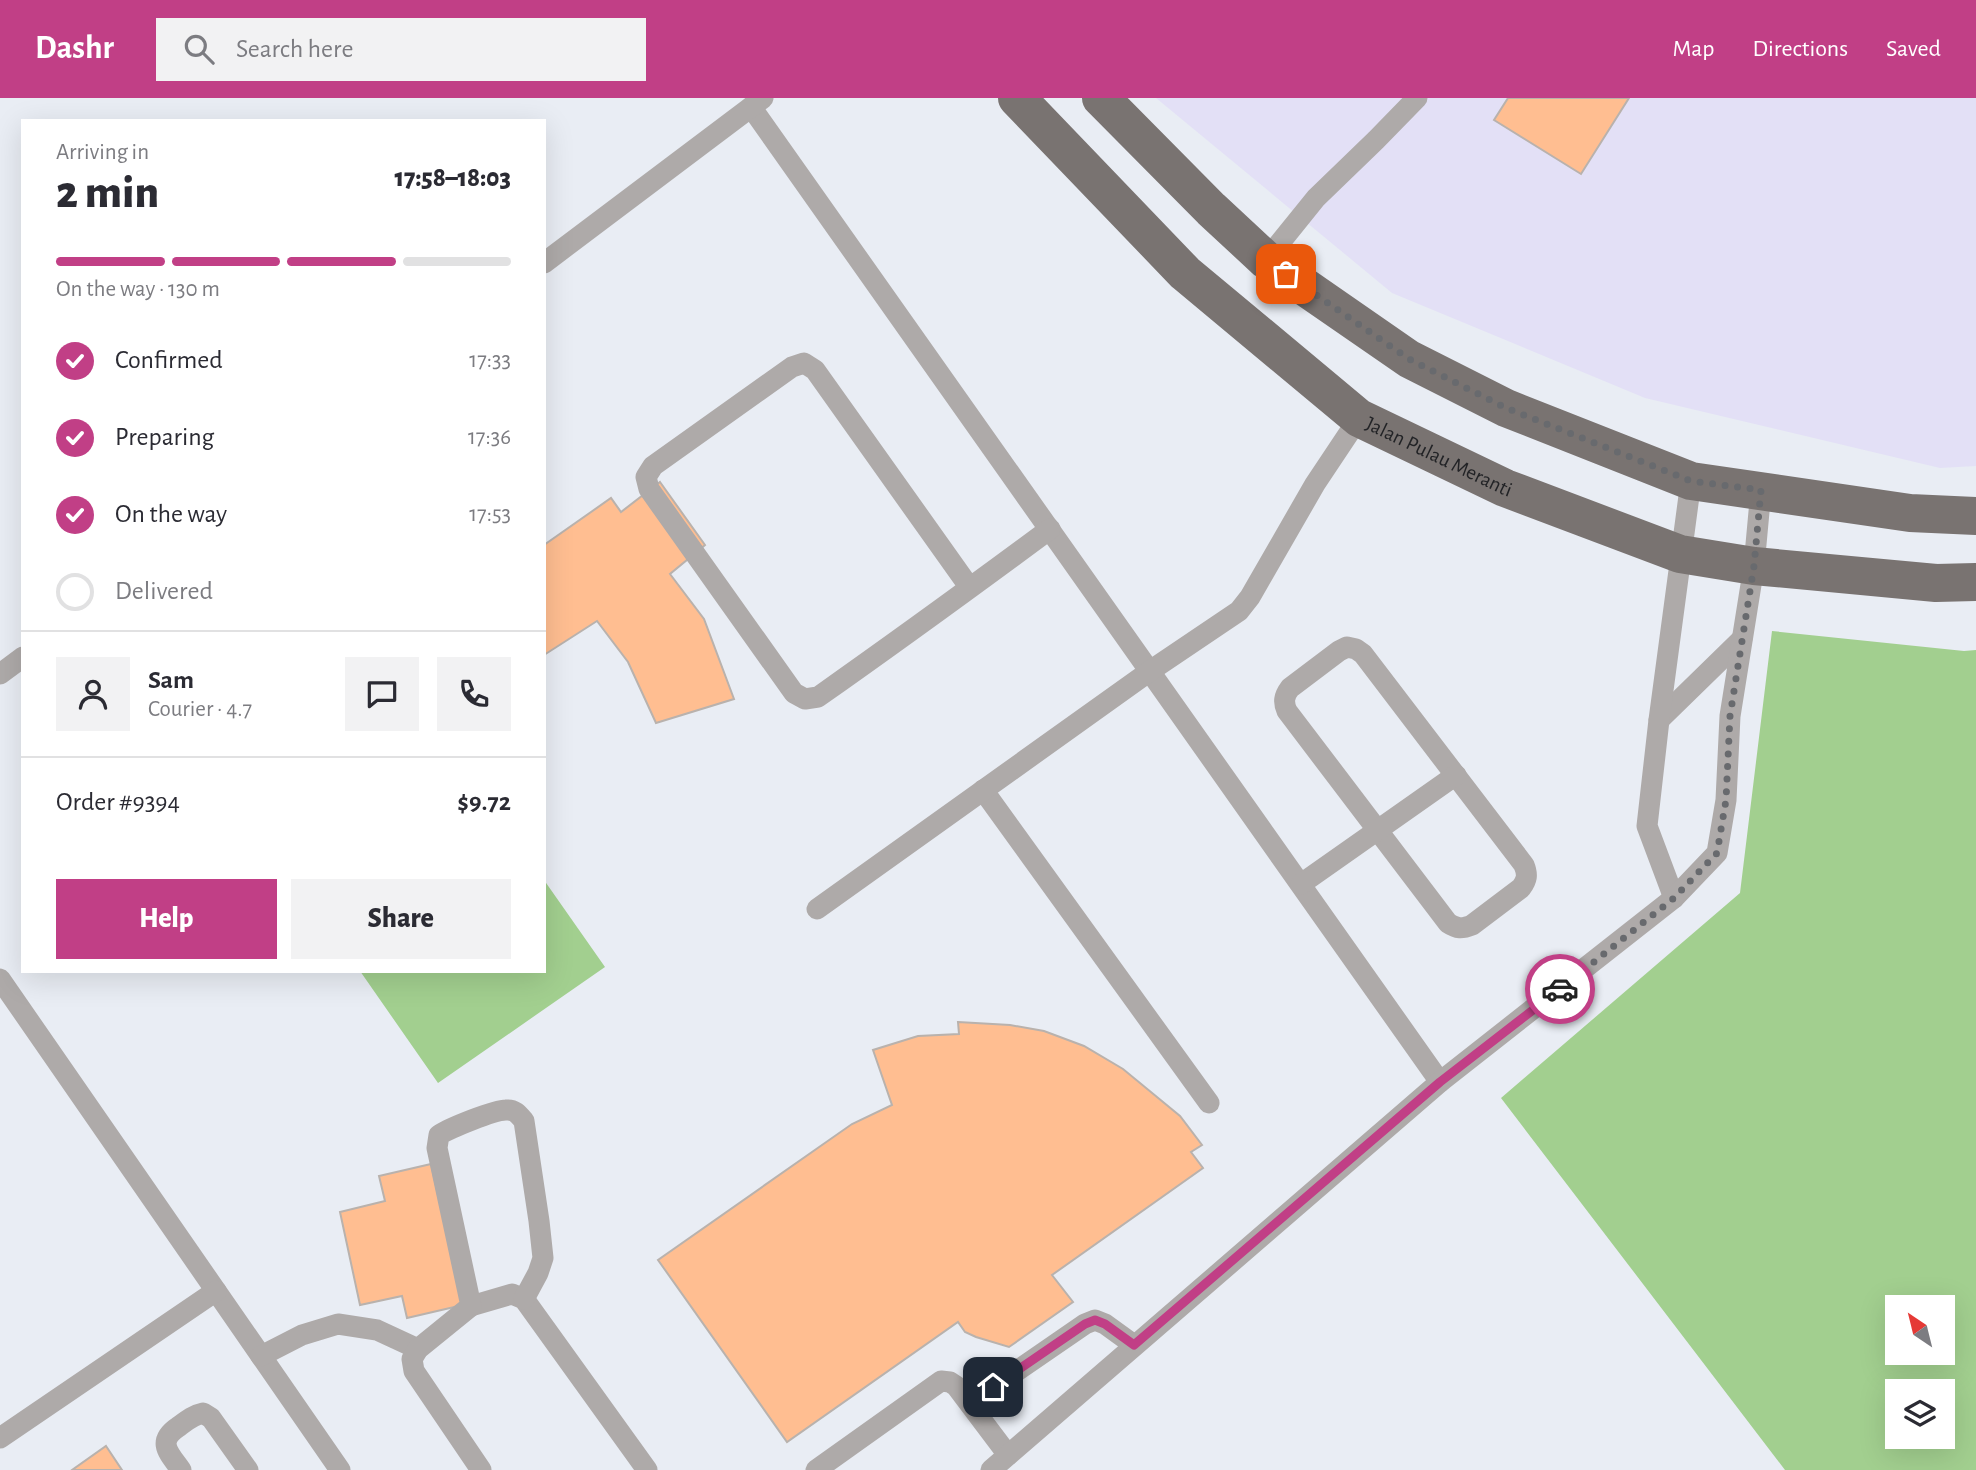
<!DOCTYPE html>
<meta charset="utf-8">
<style>
body{margin:0;font-family:"Alegreya Sans",sans-serif;background:#f2f2f3;color:#2b2b33;height:100vh;display:flex;flex-direction:column;font-size:26px;white-space:nowrap}
*{box-sizing:border-box;margin:0}
p{font-size:23px;color:#7c7c81}
.icon{flex:none;width:38px;height:38px;fill:none;stroke:currentColor;stroke-width:2;stroke-linecap:round;stroke-linejoin:round}
.map{position:relative;flex:1;overflow:hidden}
.drawer{position:absolute;left:21px;top:21px;width:525px;height:854px;display:flex;flex-direction:column;background:#fff;border-radius:0px;box-shadow:0 7px 28px #0002}
.drawer>*{flex:none}
.needle{width:46px;rotate:325deg}
.buttons{position:absolute;left:1885px;top:1197px;display:grid;gap:14px}
.buttons a{display:grid;place-items:center;width:70px;height:70px;border-radius:0px;background:#fff;box-shadow:0 7px 28px #0002;font-size:35px}
.pin{position:absolute;display:grid;place-items:center;width:60px;height:60px;color:#fff;margin:-30px;border-radius:14px;box-shadow:0 4px 10px #0006}
.courier{position:absolute;display:grid;place-items:center;width:70px;height:70px;margin:-35px;border:5px solid #c13f86;border-radius:50%;background:#fff;color:#222;box-shadow:0 2px 9px #0007}
.summary em{font-style:normal;font-weight:800}
.summary div{display:flex;flex-direction:column-reverse}
.summary{display:flex;align-items:center;justify-content:space-between;height:119px;padding:0 35px}
h1{font-size:46px;font-weight:800;line-height:52px}
.bar{display:grid;grid-template-columns:repeat(4,1fr);gap:10px 7px;align-content:center;height:84px;padding:0 35px}
.bar i{height:9px;border-radius:5px;background:#e1e1e2}
.bar .on{background:#c13f86}
.bar p{grid-column:span 4}
.line{display:flex;align-items:center;gap:18px;padding:0 35px;border-top:2px solid #e1e1e2}
.line div{flex:1}
.round{display:grid;place-items:center;flex:none;width:74px;height:74px;border-radius:0px;background:#f2f2f3}
ol{padding:0 35px;list-style:none}
li{display:flex;align-items:center;gap:21px;height:77px}
li p{margin-inline-start:auto}
li .icon{padding:7px;border-radius:50%;background:#c13f86;color:#fff;stroke-width:4}
li:last-child{color:#7c7c81}
li i{width:38px;height:38px;border:4px solid #e1e1e2;border-radius:50%}
.action{display:flex;gap:14px;margin-top:auto;padding:14px 35px}
.action a{flex:1;height:80px;border-radius:0px;background:#c13f86;color:#fff;font-size:28px;font-weight:800;line-height:80px;text-align:center}
.action a+a{background:#f2f2f3;color:#2b2b33}
header{display:flex;align-items:center;gap:42px;box-sizing:border-box;height:98px;padding:0 35px;background:#c13f86;color:#fff}
header strong{font-size:33px}
nav{display:flex;gap:38px;margin-inline-start:auto;font-size:24px}
.search{width:490px;height:63px;background:#f2f2f3;display:flex;align-items:center;gap:18px;box-sizing:border-box;padding:0 24px;border-radius:0px;color:#7c7c81;font-size:26px}
.map>svg:first-child{display:block}
.industrial{fill:#e3e0f6}
.green{fill:#a2cf8f;fill-rule:evenodd}
.building{fill:#ffbe91;stroke:#b9b2ad;stroke-width:2}
.lines{fill:none;stroke-linecap:round;stroke-linejoin:round}
.lane{stroke:#aeaaa9;stroke-width:21}
.primary{stroke:#797371;stroke-width:38}
.done{stroke:#686a6e;stroke-width:7;stroke-dasharray:0 12.6}
.route{stroke:#c13f86;stroke-width:9}
.labels{text-anchor:middle;stroke-width:6;stroke-linejoin:round;paint-order:stroke}
.street-label{font-size:21px;fill:#222326;stroke:#e9edf4}
</style>
<header>
<strong>Dashr</strong>
<div class="search"><svg class="icon" aria-label="search" viewBox="0 0 24 24"><circle cx="10" cy="10" r="6"/><path d="M15 15l6 6"/></svg>Search here</div>
<nav><a>Map</a><a>Directions</a><a>Saved</a></nav>
</header>
<div class="map">
<svg width="1976" height="1372" viewBox="0 0 1976 1372">
<rect width="100%" height="100%" fill="#e9edf4"/>
<path class="industrial" d="M1156,0H1976V368L1940,370L1645,300L1392,195Z"/>
<g class="green">
<path d="M1772,533L1964,553L1976,552V1372H1785L1501,1000L1740,795ZM1897,1209H1942V1255H1897ZM1897,1293H1942V1339H1897Z"/>
<path d="M544,782L605,869L438,985L360,873H544Z"/>
</g>
<g class="building">
<path d="M1508,0H1629L1581,76L1494,22Z"/>
<path d="M660,384L705,447L670,476L704,521L734,601L656,625L628,564L597,523L544,557V447L611,400L621,414Z"/>
<path d="M958,924L1010,927L1044,933L1084,948L1123,971L1180,1018L1202,1047L1191,1054L1203,1070L1052,1177L1073,1204L1009,1249L976,1239L965,1234L958,1224L787,1344L658,1162L852,1026L892,1007L873,952L918,938L959,936Z"/>
<path d="M431,1066L463,1207L407,1220L402,1198L360,1207L340,1114L385,1103L379,1078Z"/>
<path d="M106,1348L122,1372H72Z"/>
</g>
<g class="lines">
<g class="lane">
<path d="M751,9L1440,984"/>
<path d="M1266,162L1316,100L1376,42L1417,0"/>
<path d="M544,165L763,0"/>
<path d="M970,490L815,272L804,265L792,269L653,368L646,379L649,391L794,595L805,601L818,599C896,544 973,488 1050,431"/>
<path d="M1347,549L1356,551L1363,556L1524,767C1528,777 1527,782 1521,790L1472,827C1462,831 1457,831 1448,825L1287,613C1283,604 1284,598 1290,590L1339,553Z"/>
<path d="M0,576L23,559"/>
<path d="M1659,622L1742,541"/>
<path d="M983,692L1209,1005"/>
<path d="M1301,786L1456,677"/>
<path d="M1674,800L1647,728L1659,622L1691,383"/>
<path d="M817,811L1150,573L1239,513L1250,499L1315,386L1359,320"/>
<path d="M0,881L340,1372"/>
<path d="M471,1208L512,1196L524,1201L647,1372"/>
<path d="M261,1258L302,1237L338,1226L377,1232L418,1251"/>
<path d="M970,1305L1085,1226L1095,1222L1105,1226L1134,1247"/>
<path d="M0,1340L216,1193"/>
<path d="M181,1372C169,1355 156,1344 178,1329C186,1323 193,1317 203,1315L211,1320L248,1372"/>
<path d="M481,1372L414,1273L412,1261L418,1251L471,1208L437,1050L439,1037C450,1030 494,1012 506,1012C515,1011 519,1017 524,1023L539,1123L543,1160L538,1175L524,1201"/>
<path d="M816,1372L941,1283L950,1284L956,1288L1008,1357"/>
<path d="M991,1372L1440,984L1674,800L1717,755L1726,702L1730,618L1754,468L1761,392"/>
</g>
<g class="primary">
<path id="s1" d="M1017,0L1185,175L1359,320L1505,390L1680,456L1754,468L1936,485L1976,484"/>
<path d="M1101,0L1211,111L1266,162L1409,261L1506,310L1691,383L1910,415L1976,418"/>
</g>
</g>
<g class="lines">
<path class="done" d="M1286,176L1409,261L1506,310L1691,383L1761,392L1754,468L1730,618L1726,702L1717,755L1674,800L1560,891"/>
<path class="route" d="M993,1289L1085,1226L1095,1222L1105,1226L1134,1247L1440,984L1560,891"/>
</g>
<g class="labels">
<g class="street-label">
<text dy="7" stroke="none"><textPath href="#s1" startOffset="558">Jalan Pulau Meranti</textPath></text>
</g>
</g>
</svg>
<div class="buttons">
<a><svg class="needle" viewBox="-14 -14 28 28"><path d="M0-13l5 13h-10z" fill="#e53935"/><path d="M0 13l5-13h-10z" fill="#7c7c81"/></svg></a>
<a><svg class="icon" aria-label="layers" viewBox="0 0 24 24"><path d="M12 4l9 5-9 5-9-5zM3 14l9 5 9-5"/></svg></a>
</div>
<div class="pin" style="left:1286px;top:176px;background:#ea580c"><svg class="icon" aria-label="bag" viewBox="0 0 24 24"><path d="M5 8h14l-1 12H6zM9 8a3 3 0 0 1 6 0"/></svg></div>
<div class="pin" style="left:993px;top:1289px;background:#1f2937"><svg class="icon" aria-label="home" viewBox="0 0 24 24"><path d="M3 11l9-7 9 7M6 9v11h12V9"/></svg></div>
<div class="courier" style="left:1560px;top:891px"><svg class="icon" aria-label="car" viewBox="0 0 24 24"><path d="M5 17H2v-5l4-1 3-4h7l3 4 3 1v5h-3M9 17h6M6 11h13"/><circle cx="7" cy="17" r="2"/><circle cx="17" cy="17" r="2"/></svg></div>
<section class="drawer">
<div class="summary"><div><h1>2 min</h1><p>Arriving in</p></div><em>17:58–18:03</em></div>
<div class="bar"><i class="on"></i><i class="on"></i><i class="on"></i><i></i><p>On the way · 130 m</p></div>
<ol>
<li><svg class="icon" aria-label="check" viewBox="0 0 24 24"><path d="M5 12l5 5 9-10"/></svg>Confirmed<p>17:33</p></li>
<li><svg class="icon" aria-label="check" viewBox="0 0 24 24"><path d="M5 12l5 5 9-10"/></svg>Preparing<p>17:36</p></li>
<li><svg class="icon" aria-label="check" viewBox="0 0 24 24"><path d="M5 12l5 5 9-10"/></svg>On the way<p>17:53</p></li>
<li><i></i>Delivered</li>
</ol>
<div class="line" style="height:126px"><a class="round"><svg class="icon" aria-label="person" viewBox="0 0 24 24"><circle cx="12" cy="8" r="4"/><path d="M4 21q1-7 8-7t8 7"/></svg></a><div><b>Sam</b><p>Courier · 4.7</p></div><a class="round"><svg class="icon" aria-label="chat" viewBox="0 0 24 24"><path d="M4 5h16v11H9l-5 4z"/></svg></a><a class="round"><svg class="icon" aria-label="phone" viewBox="0 0 24 24"><path d="M5 4h4l2 5-3 2q2 4 5 5l2-3 5 2v4C11 20 4 13 5 4z"/></svg></a></div>
<div class="line" style="height:91px"><div>Order #9394</div><b>$9.72</b></div>
<div class="action"><a>Help</a><a>Share</a></div>
</section>
</div>
